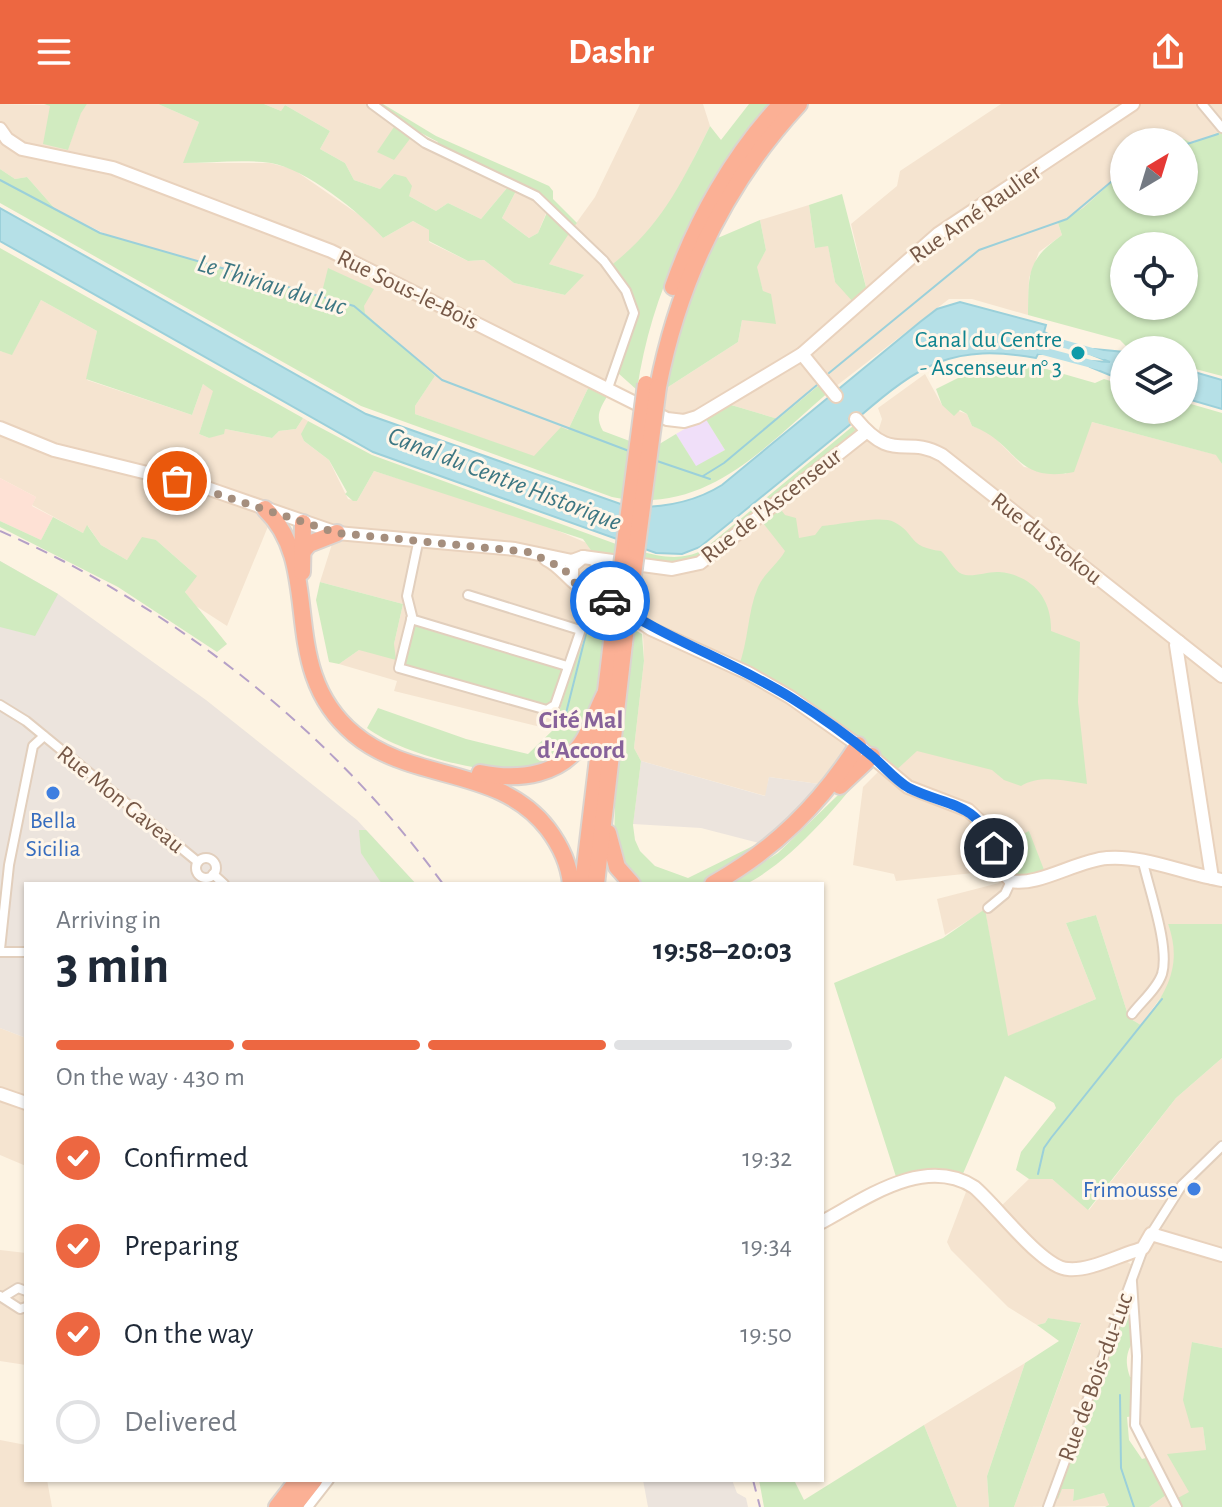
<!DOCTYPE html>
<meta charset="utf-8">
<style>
body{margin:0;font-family:"Alegreya Sans",sans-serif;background:#f2f2f3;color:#1f2937;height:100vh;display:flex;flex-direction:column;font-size:30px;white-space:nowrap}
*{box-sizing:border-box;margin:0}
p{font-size:26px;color:#747a83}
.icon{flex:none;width:44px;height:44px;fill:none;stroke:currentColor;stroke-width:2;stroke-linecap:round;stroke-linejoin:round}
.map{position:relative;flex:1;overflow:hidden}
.side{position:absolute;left:24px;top:778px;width:800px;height:600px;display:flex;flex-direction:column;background:#fff;border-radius:0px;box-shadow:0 2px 6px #0004}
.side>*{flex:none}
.needle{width:52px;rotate:38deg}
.controls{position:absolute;left:1110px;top:24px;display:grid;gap:16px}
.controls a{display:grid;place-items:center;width:88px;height:88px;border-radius:50%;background:#fff;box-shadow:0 2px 6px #0004;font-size:40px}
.pin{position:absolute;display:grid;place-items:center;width:68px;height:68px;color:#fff;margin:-34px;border:4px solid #fff;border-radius:50%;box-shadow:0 2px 8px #0007}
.courier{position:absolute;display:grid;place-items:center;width:80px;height:80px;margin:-40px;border:6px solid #1a73e8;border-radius:50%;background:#fff;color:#222;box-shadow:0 2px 10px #0007}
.headline em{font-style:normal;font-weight:700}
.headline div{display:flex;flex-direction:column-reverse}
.headline{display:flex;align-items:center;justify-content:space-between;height:136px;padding:0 32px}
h1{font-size:52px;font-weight:700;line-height:60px}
.bar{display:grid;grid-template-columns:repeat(4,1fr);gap:12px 8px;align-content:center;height:96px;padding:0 32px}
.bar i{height:10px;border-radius:6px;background:#e0e1e3}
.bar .active{background:#ed6741}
.bar p{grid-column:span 4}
ol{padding:0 32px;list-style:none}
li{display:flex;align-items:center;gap:24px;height:88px}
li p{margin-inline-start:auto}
li .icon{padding:8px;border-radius:50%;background:#ed6741;color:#fff;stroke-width:4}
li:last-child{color:#747a83}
li i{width:44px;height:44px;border:4px solid #e0e1e3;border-radius:50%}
header{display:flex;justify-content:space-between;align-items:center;height:104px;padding:0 32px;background:#ed6741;color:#fff;font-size:36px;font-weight:700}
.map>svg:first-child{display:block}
.residential{fill:#f5e4d0}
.commercial{fill:#fee1d5}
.industrial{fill:#ece4dd}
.education{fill:#f0dff9}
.green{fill:#d1ebc0;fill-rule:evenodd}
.water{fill:#b5e0e7;stroke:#9bd0da;stroke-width:2}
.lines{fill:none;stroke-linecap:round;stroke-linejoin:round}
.stream{stroke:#9bd0da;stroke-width:2}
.canal{stroke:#b5e0e7;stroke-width:8}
.street-casing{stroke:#e2cfbd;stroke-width:12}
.secondary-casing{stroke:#e9d2bd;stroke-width:16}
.highway-casing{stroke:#dbd4cf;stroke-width:20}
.street{stroke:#fff;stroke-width:8}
.secondary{stroke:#fff;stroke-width:12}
.highway{stroke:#fbb095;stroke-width:16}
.rail{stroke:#b5a0c7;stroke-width:2;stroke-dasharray:12 8;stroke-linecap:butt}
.highway-bridge-casing{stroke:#dbd4cf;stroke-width:20;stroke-linecap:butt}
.highway-bridge{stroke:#fbb095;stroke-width:16}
.done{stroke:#a58e7d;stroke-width:8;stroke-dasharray:0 14.4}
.route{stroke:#1a73e8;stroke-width:10}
.culture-dot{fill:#0f9aa8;stroke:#fff6e9;stroke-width:3}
.shop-dot{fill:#3f7fe0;stroke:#fff6e9;stroke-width:3}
.labels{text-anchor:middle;stroke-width:6;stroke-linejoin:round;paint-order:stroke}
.street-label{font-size:24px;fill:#765847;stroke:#fff6e9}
.culture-label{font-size:24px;fill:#0d838f;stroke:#fff6e9;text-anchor:end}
.shop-label{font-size:24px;fill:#366cbe;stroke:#fff6e9}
.water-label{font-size:26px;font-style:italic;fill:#3d7783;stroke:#fff6e9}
.neighbourhood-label{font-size:26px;font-weight:bold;fill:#87629a;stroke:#fff6e9}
</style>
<header><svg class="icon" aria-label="menu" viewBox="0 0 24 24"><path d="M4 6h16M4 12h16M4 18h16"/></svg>Dashr<svg class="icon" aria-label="share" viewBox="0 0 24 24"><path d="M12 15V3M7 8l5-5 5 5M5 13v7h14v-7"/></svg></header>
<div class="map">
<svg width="1222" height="1403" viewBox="0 0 1222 1403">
<rect width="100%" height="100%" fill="#fdf3e2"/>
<g class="residential">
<path d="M0,0L50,1L68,45L81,8L87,0H158L199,18L184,59H270L293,65L368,117L383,134L413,117L429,126V138L468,157L484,156L514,179L565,191L583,171L549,160L547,107L538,129L529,134L502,114L516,87L507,84L481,115L448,99L436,107L409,92L394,70L380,85L354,76L345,59L320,45L330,27L285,1L281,7L264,0H372L409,30L536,92L572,125L595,93L640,0H703L710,22L670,102L637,142L609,163L634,209L608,284L592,276L568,326L534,353L415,310V302L435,272L365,209L363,202L373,185L329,165L322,192L116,135L56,106L27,73L15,75L0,65Z"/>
<path d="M1001,0H1222V27L1193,39L1166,28L1154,30L1148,38H1124V67L1083,104L1058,119L1062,131L1039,148L1029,174L1028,211L972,195H949L831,286L824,277L778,315L721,298L684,317L661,306L665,285L738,238L742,216L763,187L756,163L766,146L760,116L809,101L815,144L828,141L835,178L867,187L851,120L897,82L900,67Z"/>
<path d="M41,196L97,227L87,276L192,311L203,280L214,286L199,330L209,334L225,325L272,334L279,327L296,325L303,314L308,317L302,330L304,337L329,356L348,395L357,397L374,367L535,417L615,451L609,508L594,500L553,626L394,587L397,577L339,560L359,546L394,540L403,500L320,478L338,421L276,403L227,522L196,502L185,488L196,471L156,436L127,456L101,441L88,422L83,429L32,401L36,393L0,374V247L12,250Z"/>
<path d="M925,270L942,301L967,310L972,322L989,328L1024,363L1066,370L1092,318L1217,351L1222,360V820H1168L1176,841L1171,879L1141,921L1129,914L1096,811L1066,819L1096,895L1007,933L985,806L945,831L937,795L999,779L993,767L896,777L894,770L853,761L863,683L880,666L845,639L847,648L826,681L769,673L766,692L641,657L634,644L644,557L641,468L687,464L866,328L877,331L882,315L878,304Z"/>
<path d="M0,924L26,934V1062L0,1051Z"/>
<path d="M1222,954V1244L1192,1238L1206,1346L1190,1388L1180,1403H1149L1169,1389L1135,1321L1137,1252L1132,1178L1142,1145L1123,1155L1132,1161L1062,1385H1074L1073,1396L1105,1389L1109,1402L1014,1403L1081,1220L1048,1214L1045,1219L1037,1221L1008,1203L951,1146L947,1138L969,1080L998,1105L1029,1075H1052L1089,1106L1176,994Z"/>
<path d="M0,1146L26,1149V1261L0,1257Z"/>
<path d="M1025,1259L987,1372L989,1403H957L924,1321Z"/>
<path d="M0,1336L26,1341V1376H47L52,1403H0Z"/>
</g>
<path class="commercial" d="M0,374L36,393L32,402L53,413L41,436L0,417Z"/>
<g class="industrial">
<path d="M0,457L58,490L206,596L357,716L416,780H26V934L0,924Z"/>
<path d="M641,657L765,692L769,673L826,681L759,739L701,724L633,720Z"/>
<path d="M643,1376H732L737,1389L746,1394L748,1403H648Z"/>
</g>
<path class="education" d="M705,313L725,346L696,363L676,330Z"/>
<g class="green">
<path d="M44,0H87L81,9L68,46L43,40L50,2Z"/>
<path d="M158,0H264L281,7L285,1L330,27L320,45L345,59L354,76L380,85L394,70L406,73L412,82L409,92L436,107L448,99L481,115L507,84L516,87L502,114L529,134L538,129L548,106L570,128L549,160L584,171L565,191L514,179L484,156L468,157L429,137V126L413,117L383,134C361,109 304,64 271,59C243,55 211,59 183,59L199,18Z"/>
<path d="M372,0H383L436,32L549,82L553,87V95L577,119L572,125L536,92L437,46L438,38L421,29L412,32L394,56L377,48L396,20Z"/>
<path d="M749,0H773C704,90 654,171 637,286L618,269C638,212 637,216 609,163C661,123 681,80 710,22L721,36Z"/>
<path d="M1222,27V272L1184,262V246H1130L1120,236L1028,211C1029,169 1026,157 1062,131L1058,119L1083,104L1124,67V98H1184V38H1148C1161,22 1176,32 1193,39ZM1124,142H1184V202H1124Z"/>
<path d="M0,65L15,75L27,73L56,106L100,129L321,192L328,164L374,185L364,202L365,209L435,272L415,302V310L534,352L561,323L568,326L592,276L609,289C601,303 594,312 603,327L651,345L676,330L696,362L725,346L702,309L721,298L778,315L824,277L831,286C765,342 708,412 612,393L361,302L0,99Z"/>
<path d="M842,90L867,187L854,199L835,178L828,142L815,144L809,101Z"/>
<path d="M760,116L766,146L757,163L763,187L771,190L776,220L742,216L738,238L665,285L673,241L713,136Z"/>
<path d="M0,144L303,314L296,325L279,327L272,334L225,325L224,330L209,334L199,330L213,287L203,280L192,311L86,275L97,227L41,196L12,251L0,247Z"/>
<path d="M974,258H1022L1095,279L1104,275L1124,281V306H1184V298L1222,309V360L1216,351L1092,318L1074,368C1013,380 1019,339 972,322L967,310L960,306L954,312L942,301L936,285L970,268Z"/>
<path d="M308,317L372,351L616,440L615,451L593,449L583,435L374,367L357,397H353L345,390L347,388L329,356L304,337L301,330Z"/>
<path d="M853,322L857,330L776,399L785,411L796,414L799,434L815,431L822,422C838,421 881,411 894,418C917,430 907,443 941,447C948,453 954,467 962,470C972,474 988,467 999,468C1033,471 1052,495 1051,527L1080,538L1078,598L1087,680C1066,677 1040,670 1021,682L1004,676L992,666L917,647L892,670L738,564C749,537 747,509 758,483C765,468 778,460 785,447L759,414L700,459L637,462L639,447C662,453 681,457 703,446Z"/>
<path d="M53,413L83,429L87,421L101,441L127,456L142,433L156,436L197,472L185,488L227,540L217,548L118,483L0,423V417L41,436Z"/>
<path d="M0,457L58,490L35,532L0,523Z"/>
<path d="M320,478L403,500L394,540L396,556L359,546L339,560L329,558L316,496Z"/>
<path d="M594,499L609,508C604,543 605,590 587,622C582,632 564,653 554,658C513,682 402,651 367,624L378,604L466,635L528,650L553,626Z"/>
<path d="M415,521L562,565L553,597L546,603L403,562Z"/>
<path d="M633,525L642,530L644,557L634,644L641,657L633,721L635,736L640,747L655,762L688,774L759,739L826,681L790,723L707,780H643L632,773L614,742L616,658Z"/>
<path d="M866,664C841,700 788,759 748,779C743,781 735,780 729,780L778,749Z"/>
<path d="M359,726H366L416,780H382L361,749Z"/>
<path d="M1029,727L1046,771L1015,778L994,744Z"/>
<path d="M985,805L1008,932L1096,895L1066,819L1096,811L1129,914L1141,921C1167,889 1183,861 1168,820H1222V954L1176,994L1088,1106L1052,1075H1029L1016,1066L1021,1048L1056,1004L1054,999L1005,972L962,1072L898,1079L834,879L943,834Z"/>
<path d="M1128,1195L1136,1232C1127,1247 1124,1255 1130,1273H1136L1134,1312L1127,1313L1129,1336L1142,1355L1149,1353L1169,1389L1149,1403H1105L1109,1401L1104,1389L1073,1397L1074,1385H1062L1058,1395L1052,1392Z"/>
<path d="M1048,1214L1081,1219L1014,1403H989L987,1372L1025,1259L1059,1237L1037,1221L1045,1219Z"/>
<path d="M1192,1238L1222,1244V1403H1180L1176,1395L1189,1388L1167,1350L1206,1346L1203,1323L1191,1324L1183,1296Z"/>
<path d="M924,1321L957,1403H764L759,1376H794L804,1396Z"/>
</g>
<g class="water">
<path d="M0,104L366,310L629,403C661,404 695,398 722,381L920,218L937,205L960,198L1046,221L1044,228L1052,232L1050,238L1041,240L1049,244L1047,250H1038L1036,254C954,239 920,260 859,313L856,310L849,315L852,319L700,443L682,450L656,449L373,348L0,137Z"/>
<path d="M1094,245L1124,248V277L1090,263L1092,257L1110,258L1092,251Z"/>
<path d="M1184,265L1222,276V305L1184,294Z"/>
</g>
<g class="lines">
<g class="stream">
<path d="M1184,41L1218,30"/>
<path d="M0,76L100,129L354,202L442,276L629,347"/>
<path d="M829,269L979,146L1067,115L1124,67"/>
<path d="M654,356L710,375"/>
<path d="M703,372L724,359L817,281"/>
<path d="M562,625L587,526"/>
<path d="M1038,1070L1044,1044L1051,1034L1162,895"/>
<path d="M1120,1291L1121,1364L1134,1403"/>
</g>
<g class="canal">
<path d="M1043,234L1103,251"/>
<path d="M1039,246L1099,262"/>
</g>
<g class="street-casing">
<g id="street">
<path d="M372,0L425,39L536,92L604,157L626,187L634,209L608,284"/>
<path d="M1202,0L1222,24"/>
<path d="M418,439L407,492L412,512L399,564L547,606L555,601L589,502L590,484"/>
<path d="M468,491L580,526"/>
<path d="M411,515L567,562"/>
<path d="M0,601L26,617L198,758"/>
<circle cx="206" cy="764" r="10"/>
<path d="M213,770L224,780"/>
<path d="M988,804L1005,790L1011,777"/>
<path d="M0,845L9,761L33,642L44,632"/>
<path d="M0,848H26"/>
<path d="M1132,910C1141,898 1157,885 1162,870C1170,843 1149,786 1143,758"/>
<path d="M1151,1130L1182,1081L1222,1042"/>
<path d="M1132,1178L1137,1252L1135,1321L1177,1403"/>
<path d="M0,1192L20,1205L26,1203"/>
<path d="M5,1192L18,1184L26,1187"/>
<path d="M308,1403L329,1376"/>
<path d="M1048,1403L1143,1145"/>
</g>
</g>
<g class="secondary-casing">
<g id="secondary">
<path d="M0,25L7,35L22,45L113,64L331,147L667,315L684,317L697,313L802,250L938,130L1133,0"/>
<path d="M802,250L836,292"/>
<path d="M856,315C894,361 905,330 942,351L1222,572"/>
<path d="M0,324L54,346L204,383L337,429L515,445L572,457L583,453"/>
<path d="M546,455C563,463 571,481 586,485L601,475L600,462L594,455"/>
<path d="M572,476V462L583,453L672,465L700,459L866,328"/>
<path d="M591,484L651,525L748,569L790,593L858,641L908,683L968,706L983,720L1004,769L1011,777C1037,783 1078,756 1107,754C1145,751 1184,770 1222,776"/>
<path d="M1179,538L1176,541L1212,774"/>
<path d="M0,990L26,999"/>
<path d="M822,1118C865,1095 924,1051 974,1083C996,1101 1042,1164 1068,1165C1089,1167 1115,1153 1135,1147L1143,1144L1151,1130L1222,1151"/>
</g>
</g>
<g class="highway-casing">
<g id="highway">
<path d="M673,183C696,117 733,51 781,0"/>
<path d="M658,283C679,176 724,81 799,0"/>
<path d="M265,405C326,464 275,564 354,630C412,679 499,661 548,725C560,741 569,760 571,780"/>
<path d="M303,447L309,440L337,429"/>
<path d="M302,468L303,419"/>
<path d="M480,669C519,677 563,672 585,634C593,619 598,603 606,588"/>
<path d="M840,682L872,652"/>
<path d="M608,729L617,763L632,780"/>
<path d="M583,780L612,537"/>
<path d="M596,780L624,539"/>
<path d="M713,780C775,745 820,700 858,641"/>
<path d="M277,1403L298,1376"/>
<path d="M293,1403L314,1376"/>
</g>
</g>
<use href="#street" class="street"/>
<use href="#secondary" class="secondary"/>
<use href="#highway" class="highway"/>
<g class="rail">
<path d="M0,427C174,503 332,627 443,780"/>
<path d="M753,1376L760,1403"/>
</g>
<g class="highway-bridge-casing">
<g id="highway-bridge">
<path d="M612,537L646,280"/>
<path d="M624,539L658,283"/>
</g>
</g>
<use href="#highway-bridge" class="highway-bridge"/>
</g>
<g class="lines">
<path class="done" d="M177,377L337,429L529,448L564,465L578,483L591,484L610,497"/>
<path class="route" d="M610,497C668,536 734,558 793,595C820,612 847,631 872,652C884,662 895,676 909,684C947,703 976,696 994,744"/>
</g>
<circle class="culture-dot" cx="1078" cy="249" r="8"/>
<g class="shop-dot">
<circle cx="53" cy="689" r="8"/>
<circle cx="1194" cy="1085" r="8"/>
</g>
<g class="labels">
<g class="street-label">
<text transform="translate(975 109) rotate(-35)" y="8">Rue Amé Raulier</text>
<text transform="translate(408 185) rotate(26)" y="8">Rue Sous-le-Bois</text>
<text transform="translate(771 401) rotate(-38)" y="8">Rue de l'Ascenseur</text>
<text transform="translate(1047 434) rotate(38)" y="8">Rue du Stokou</text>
<text transform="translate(121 695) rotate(39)" y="8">Rue Mon Gaveau</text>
<text transform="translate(1095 1273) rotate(-70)" y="8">Rue de Bois-du-Luc</text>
</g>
<g class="culture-label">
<text x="1062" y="243">Canal du Centre<tspan x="1062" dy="28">- Ascenseur n° 3</tspan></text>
</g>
<g class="shop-label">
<text x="53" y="724">Bella<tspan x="53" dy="28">Sicilia</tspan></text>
<text x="1178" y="1093" text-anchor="end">Frimousse</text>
</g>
<g class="water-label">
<text transform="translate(272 180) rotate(17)" y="9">Le Thiriau du Luc</text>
<text transform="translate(505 374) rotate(21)" y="9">Canal du Centre Historique</text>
</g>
<g class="neighbourhood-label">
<text x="581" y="624">Cité Mal<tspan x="581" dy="30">d'Accord</tspan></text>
</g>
</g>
</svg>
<div class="controls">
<a><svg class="needle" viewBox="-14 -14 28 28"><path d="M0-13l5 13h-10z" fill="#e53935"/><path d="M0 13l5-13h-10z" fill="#747a83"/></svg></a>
<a><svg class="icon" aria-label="locate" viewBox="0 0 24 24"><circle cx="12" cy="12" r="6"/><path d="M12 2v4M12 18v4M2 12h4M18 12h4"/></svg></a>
<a><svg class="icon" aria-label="layers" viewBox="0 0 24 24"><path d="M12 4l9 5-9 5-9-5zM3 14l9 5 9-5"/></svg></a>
</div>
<div class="pin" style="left:177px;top:377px;background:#ea580c"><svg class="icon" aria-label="bag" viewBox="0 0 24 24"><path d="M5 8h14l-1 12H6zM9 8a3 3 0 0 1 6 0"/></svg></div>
<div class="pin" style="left:994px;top:744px;background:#1f2937"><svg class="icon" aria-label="home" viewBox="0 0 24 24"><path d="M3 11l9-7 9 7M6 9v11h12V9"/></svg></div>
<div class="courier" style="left:610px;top:497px"><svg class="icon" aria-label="car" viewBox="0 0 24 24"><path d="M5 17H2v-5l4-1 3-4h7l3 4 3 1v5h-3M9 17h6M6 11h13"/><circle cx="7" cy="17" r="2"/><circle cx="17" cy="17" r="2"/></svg></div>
<section class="side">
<div class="headline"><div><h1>3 min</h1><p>Arriving in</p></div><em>19:58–20:03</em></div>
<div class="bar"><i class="active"></i><i class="active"></i><i class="active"></i><i></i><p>On the way · 430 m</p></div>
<ol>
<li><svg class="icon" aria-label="check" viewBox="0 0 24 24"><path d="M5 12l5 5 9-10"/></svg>Confirmed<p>19:32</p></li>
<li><svg class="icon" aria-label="check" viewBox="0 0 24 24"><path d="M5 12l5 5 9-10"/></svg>Preparing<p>19:34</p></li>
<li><svg class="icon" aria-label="check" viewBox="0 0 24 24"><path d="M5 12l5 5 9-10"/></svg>On the way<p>19:50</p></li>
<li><i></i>Delivered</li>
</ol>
</section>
</div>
